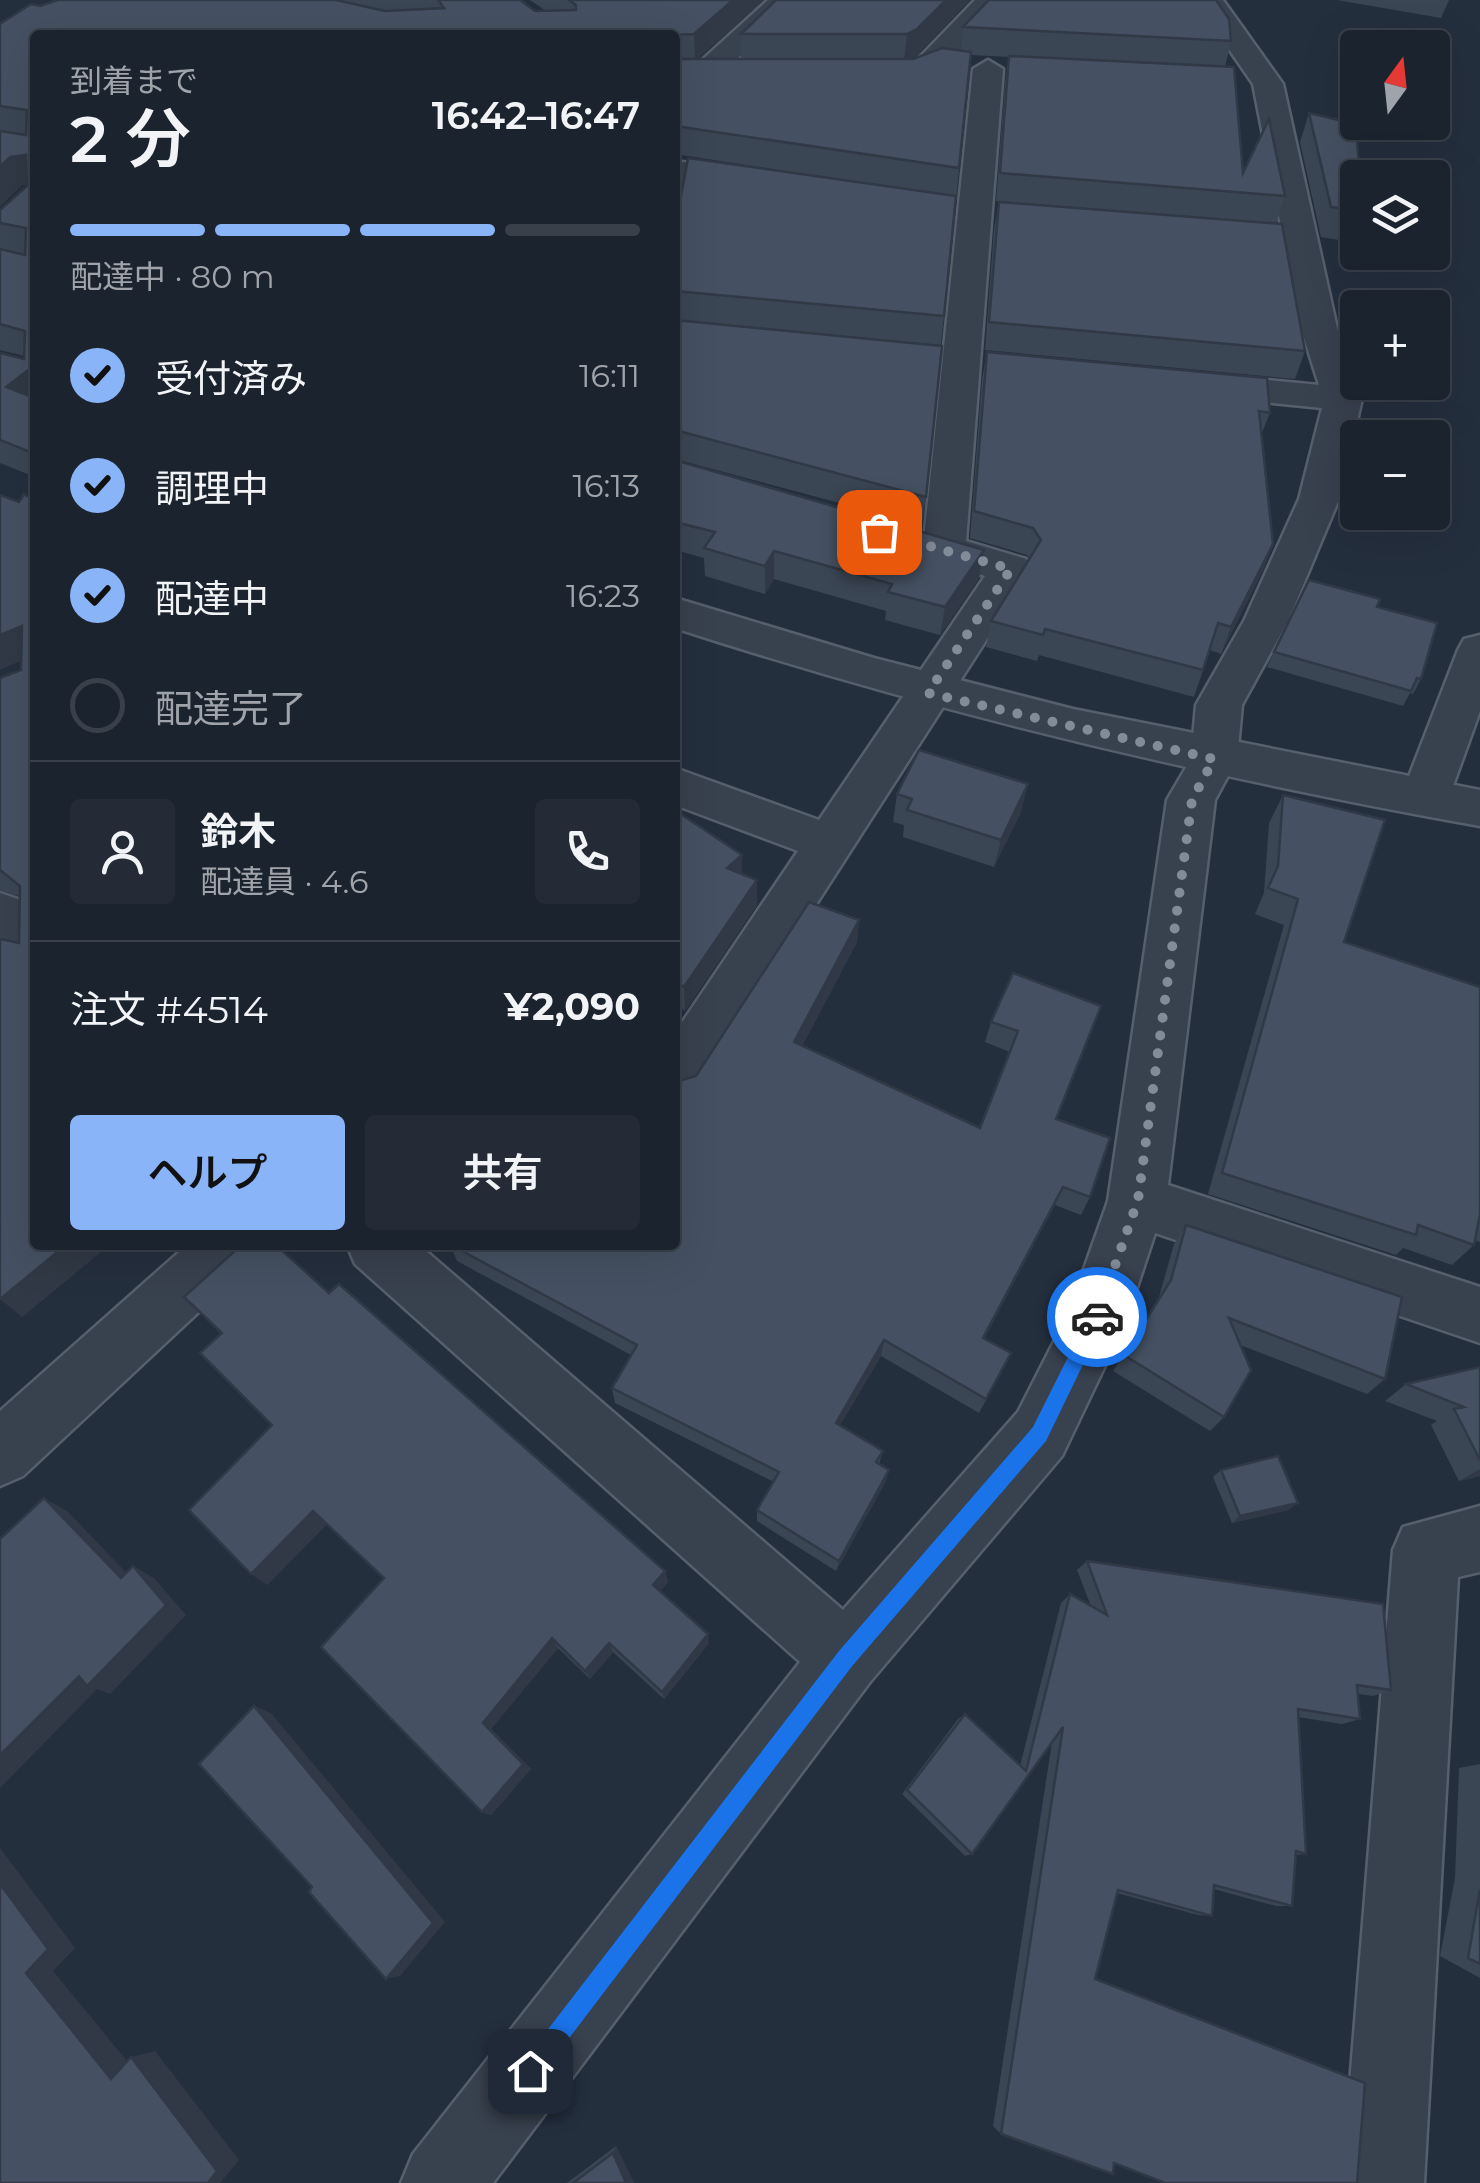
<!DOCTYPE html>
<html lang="ja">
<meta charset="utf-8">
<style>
body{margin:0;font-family:Montserrat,"Noto Sans JP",sans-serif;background:#242b36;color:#f1f3f6;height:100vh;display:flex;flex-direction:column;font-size:38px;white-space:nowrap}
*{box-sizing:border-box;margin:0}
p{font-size:32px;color:#a0a4aa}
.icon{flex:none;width:55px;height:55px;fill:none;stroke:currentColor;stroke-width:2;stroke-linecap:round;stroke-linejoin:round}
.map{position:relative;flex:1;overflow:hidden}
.details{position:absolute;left:30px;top:30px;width:650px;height:1220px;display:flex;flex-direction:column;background:#1b232e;border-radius:10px;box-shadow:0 10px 40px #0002,0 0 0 2px #39404a}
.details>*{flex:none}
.needle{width:65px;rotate:15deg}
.fabs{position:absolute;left:1340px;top:30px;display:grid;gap:20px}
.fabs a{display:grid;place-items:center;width:110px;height:110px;border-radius:10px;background:#1b232e;box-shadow:0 10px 40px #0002,0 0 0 2px #39404a;font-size:50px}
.pin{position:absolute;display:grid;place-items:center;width:85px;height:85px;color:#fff;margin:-42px;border-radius:20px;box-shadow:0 5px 15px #0006}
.courier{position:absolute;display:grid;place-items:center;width:100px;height:100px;margin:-50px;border:8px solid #1a73e8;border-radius:50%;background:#fff;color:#222;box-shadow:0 2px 12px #0007}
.summary em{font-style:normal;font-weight:600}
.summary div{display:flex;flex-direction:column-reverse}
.summary{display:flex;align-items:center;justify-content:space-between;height:170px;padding:0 40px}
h1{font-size:65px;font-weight:600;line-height:75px}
.bar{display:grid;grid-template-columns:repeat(4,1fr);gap:15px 10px;align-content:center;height:120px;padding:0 40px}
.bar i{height:12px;border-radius:8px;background:#39404a}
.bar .on{background:#8ab4f8}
.bar p{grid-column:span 4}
.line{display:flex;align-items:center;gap:25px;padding:0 40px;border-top:2px solid #39404a}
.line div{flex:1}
.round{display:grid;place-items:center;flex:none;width:105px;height:105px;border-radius:10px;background:#242b36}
ol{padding:0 40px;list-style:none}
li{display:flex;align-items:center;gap:30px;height:110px}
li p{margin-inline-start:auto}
li .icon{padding:10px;border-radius:50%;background:#8ab4f8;color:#111;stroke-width:4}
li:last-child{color:#a0a4aa}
li i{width:55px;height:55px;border:5px solid #39404a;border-radius:50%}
.cta{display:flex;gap:20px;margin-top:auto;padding:20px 40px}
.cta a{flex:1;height:115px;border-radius:10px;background:#8ab4f8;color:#111;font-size:40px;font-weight:600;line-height:115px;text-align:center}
.cta a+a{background:#242b36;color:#f1f3f6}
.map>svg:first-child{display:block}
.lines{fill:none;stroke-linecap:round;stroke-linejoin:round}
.minor-casing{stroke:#565f6c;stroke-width:5}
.tertiary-casing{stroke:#565f6c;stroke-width:5}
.minor{fill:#38414e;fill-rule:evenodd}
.tertiary{fill:#38414e;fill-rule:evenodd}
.wall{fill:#3b4654}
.shaded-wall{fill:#303945}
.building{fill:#455162;stroke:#303945;stroke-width:2.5}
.route{fill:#1a73e8}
.done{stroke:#828b98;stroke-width:10;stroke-dasharray:0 18}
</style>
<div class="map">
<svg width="1480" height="2183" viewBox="0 0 1480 2183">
<rect width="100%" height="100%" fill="#242f3e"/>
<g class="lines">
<g class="minor-casing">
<g id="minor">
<path d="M768,0H799L714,81H692L688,75L692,69Z"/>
<path d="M975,0H1005C972,46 928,96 867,80L863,74L867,68L917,60Z"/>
<path d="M1195,0H1223L1283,84L1337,328L1362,399L1339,499L1288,621L1242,705L1237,759L1215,800L1168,1185L1480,1287V1343L1155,1233L1125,1324L1062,1456L870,1682L493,2183H401L413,2154L800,1662L355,1264L347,1245H419L843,1610L1018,1412L1068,1314L1108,1201L1167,800L1191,759L1196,705L1244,621L1299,499L1322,408L1192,395L1179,392L1173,384L1179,376L1192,373L1319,385L1301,328L1253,84Z"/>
<path d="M988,60L1003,69L966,541L1026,559L1032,569L694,1094L675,1101V1033L798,851L675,805V768L819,820L985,576L929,559L923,549L973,69Z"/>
<path d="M675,161L761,173L773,176L777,183L773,190L761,193L675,181Z"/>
<path d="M1480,635V711L1449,797L1442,810L1425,815L1408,810L1401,797L1458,650L1464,639Z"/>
<path d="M0,893L18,899L35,914V965L17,959L0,943Z"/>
<path d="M187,1245H258L250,1264L23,1476L0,1486V1411Z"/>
<path d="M1480,1506V1572L1458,1577L1424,2183H1342L1393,1550L1403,1527Z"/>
</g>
</g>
<g class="tertiary-casing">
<path id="tertiary" d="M675,598L874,658L1073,709L1480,790V826C1207,777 939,714 675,628Z"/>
</g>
<use href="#minor" class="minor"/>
<use href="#tertiary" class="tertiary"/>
</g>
<g class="wall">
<path d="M58,0H520L535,11H546L530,0H764L697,59H741V34L970,0L915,57L910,59L961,51L963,27L1231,41L1225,67L1243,173L1285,196L1276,224L996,201L1005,83L1009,57L971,55L941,345L675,320V228L870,184L675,154V35H35V477L0,463V353L24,359V356L0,350V210L27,185H22L0,206V24Z"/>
<path d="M1337,0H1449L1441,18Z"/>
<path d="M1309,113L1358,178V224L1351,242L1321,237L1300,142Z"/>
<path d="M999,202L1305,351L1295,379L985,350L994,229Z"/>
<path d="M675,320L926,497L922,525L675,459Z"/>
<path d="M987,352L1270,413L1261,435L1273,544L1263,570L1221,654L1210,650L1194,697L1039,655L1037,661L986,647L991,621L1030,559L1027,555L970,538L982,379Z"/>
<path d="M675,460L984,550L979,578L940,635L885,620L886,611L774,579L765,594L705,576L704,558L675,550Z"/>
<path d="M19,502L35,1245H109L22,1317L19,896L0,891V678L21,670Z"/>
<path d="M1377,607L1421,679L1413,694L1410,693L1403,706L1267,667L1274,652Z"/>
<path d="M897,794L1021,812L994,867L903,837L904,825L893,822Z"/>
<path d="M1283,795L1344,942L1480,987V1242L1475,1240L1474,1245L1452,1265L1403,1248L1396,1255L1208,1194L1284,925L1255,914L1264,893L1269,823Z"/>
<path d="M675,810L742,855V874L757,880V905L685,1011L675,1003Z"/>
<path d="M859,920L857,942L802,1046L980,1128L1010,1052L985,1042L991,1022L1013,973L1056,1119L1090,1197L1081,1215L1055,1205L984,1338L1011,1353L979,1413L881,1356L840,1425L883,1451L879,1464L889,1470L885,1483L836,1571L757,1521V1510L774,1482L615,1403L612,1388L631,1355L457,1261L450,1245H675L696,1076Z"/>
<path d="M1186,1225L1385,1379L1367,1394L1240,1345L1224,1417L1210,1431L1113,1371L1159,1297L1174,1244Z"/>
<path d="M238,1248L329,1293L665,1571L668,1582L660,1591L709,1643L664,1699L613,1652L590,1679L558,1648L491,1729L531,1769L491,1815L482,1812L384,1578L327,1524L267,1585L271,1425L221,1334L184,1297Z"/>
<path d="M1480,1367V1476L1459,1481L1431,1425L1437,1421L1385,1401L1406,1384Z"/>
<path d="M1221,1470L1298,1503L1288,1510L1232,1523L1213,1477Z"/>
<path d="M1087,1561L1391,1690L1373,1696L1358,1694L1360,1719L1342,1724L1298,1717L1306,1854L1296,1855L1292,1906H1276L1214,1889L1212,1916L1198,1915L1117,1893L1095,1979L1114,2163L1001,2134L993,2126L1052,1742L972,1854L965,1856L902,1794L958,1719L965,1714L1020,1766L1061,1603L1070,1594L1091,1606L1077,1570Z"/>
<path d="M1480,1764V1978L1440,1956L1455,1878L1459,1768Z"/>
<path d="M616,2146L634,2183H567Z"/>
</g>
<g class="shaded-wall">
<path d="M733,0H764L695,61L694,34Z"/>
<path d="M946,0H970L915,57L904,61L907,34Z"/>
<path d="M26,155L35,183L22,185L0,206V167L10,157Z"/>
<path d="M35,365V404L6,387Z"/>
<path d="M1273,544L1263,570L1221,654L1231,627Z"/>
<path d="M984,550L979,578L940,635L945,607Z"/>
<path d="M774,551V579L765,594V566Z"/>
<path d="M22,626L35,655L0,670V635Z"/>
<path d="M1028,784L1021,812L994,867L1001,840Z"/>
<path d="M742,855V881L727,868Z"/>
<path d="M757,880V905L685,1011L684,987Z"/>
<path d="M859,920L857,942L793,1063L794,1042Z"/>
<path d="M1063,1187L1055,1205L977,1353L983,1338Z"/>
<path d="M66,1245H109L22,1317L0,1299Z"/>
<path d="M884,1340L881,1356L834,1436L836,1423Z"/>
<path d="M1480,1469V1476L1459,1481Z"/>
<path d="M889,1470L885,1483L836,1571L839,1561Z"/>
<path d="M44,1498L67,1511L142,1589L121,1578Z"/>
<path d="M1298,1503L1288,1510L1232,1523L1240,1516Z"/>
<path d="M313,1511L327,1524L267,1585L251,1574Z"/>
<path d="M133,1566L154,1578L186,1615L110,1694L97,1689L0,1788V1755Z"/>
<path d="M665,1571L668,1582L656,1596L653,1585Z"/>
<path d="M708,1634L709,1643L664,1699L662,1692Z"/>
<path d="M552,1638L558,1648L491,1729L531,1769L491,1815L482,1812L483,1723Z"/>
<path d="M609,1643L613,1652L590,1679L585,1671Z"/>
<path d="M254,1706L271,1713L445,1922L400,1976L386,1979Z"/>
<path d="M0,1848L75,1948L53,1971L136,2072L111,2079L26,1973L0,1884Z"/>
<path d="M155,2051L239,2160L220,2183H208L131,2057Z"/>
<path d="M616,2146L634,2183H626L613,2153Z"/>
</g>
<g class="building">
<path d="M58,0H336L385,11L444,8L438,0H520L535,11L576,10V5L569,0H733L694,34L671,35H35V365L6,387L35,398V454L0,440V353L24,359L25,331L0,324V249L25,255L26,228L0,223V210L27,186L26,155L10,157L0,167V131L26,135L27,110L0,106V24L31,4L40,6Z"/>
<path d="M776,0H946L917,29L907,34H741Z"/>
<path d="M989,0H1216L1229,19L1231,41L963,27Z"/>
<path d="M942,48L971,52L959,168L675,126V59H913Z"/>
<path d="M1009,56L1234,67L1243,173L1269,119L1285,196L1000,173Z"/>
<path d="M1309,113L1356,124L1360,178H1358V211L1331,207Z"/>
<path d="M688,158L956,196L944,316L675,291V228Z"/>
<path d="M999,202L1282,224L1305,351L989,322Z"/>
<path d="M675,320L942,346L926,497L675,430Z"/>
<path d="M987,352L1267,378L1270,413L1259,411L1273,544L1231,627L1218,623L1203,670L1045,629L1043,635L991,621L1041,540L1033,528L974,511Z"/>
<path d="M675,460L984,550L945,607L888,592L892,584L774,551L765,566L704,548L715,532L675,522Z"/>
<path d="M24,494L35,501V1245H66L0,1299V939L19,943L20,886L0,870V678L21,670L22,626L0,635V495L19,502Z"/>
<path d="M1309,580L1380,599L1377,607L1437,623L1421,679L1417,678L1411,691L1274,652Z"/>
<path d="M919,750L1028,784L1001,840L907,810L912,799L897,794Z"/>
<path d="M1283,795L1385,820L1344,942L1480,987V1214L1474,1245L1418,1225L1416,1235L1222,1173L1298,899L1268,888L1278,866Z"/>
<path d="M675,810L742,855L727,868L757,880L684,987L675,981Z"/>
<path d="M809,902L859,920L794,1042L980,1128L1018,1031L991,1022L1013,973L1101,1006L1056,1119L1110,1138L1090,1197L1063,1187L983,1338L1011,1353L986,1399L884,1340L836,1423L883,1451L876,1462L889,1470L839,1561L757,1510L779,1472L612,1388L637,1345L451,1245H675V1082L696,1076Z"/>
<path d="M1186,1225L1402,1297L1385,1379L1229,1318L1251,1370L1224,1417L1124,1355L1171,1280Z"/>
<path d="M239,1245H276L329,1293L339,1284L665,1571L653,1585L708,1634L662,1692L609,1643L585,1671L552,1638L483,1723L523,1764L482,1812L321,1647L384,1578L313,1511L251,1574L189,1510L272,1425L200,1353L222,1333L184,1297L238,1248Z"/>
<path d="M1480,1367V1460L1454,1409L1464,1407L1406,1384Z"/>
<path d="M1278,1456L1298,1503L1240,1516L1221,1470Z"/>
<path d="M44,1498L121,1578L133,1566L166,1605L87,1686L79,1676L0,1755V1539Z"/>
<path d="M1087,1561L1383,1604L1391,1690L1357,1685L1360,1719L1298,1709L1306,1854L1296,1851L1292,1906L1214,1885L1212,1916L1118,1890L1095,1979L1365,2083L1357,2183H1165L1114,2163L1113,2174L1001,2134L1063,1727L972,1854L907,1790L965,1714L1026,1771L1070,1594L1107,1615Z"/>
<path d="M254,1706L433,1923L386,1979L309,1892L312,1887L199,1764Z"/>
<path d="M0,1884L48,1949L26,1973L111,2079L131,2057L217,2171L208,2183H0Z"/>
<path d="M1480,1889V1964L1468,1958Z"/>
<path d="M613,2153L626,2183H573Z"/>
</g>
<path class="route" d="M1097,1309L1106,1317L1046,1441L853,1665L538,2079H522V2063L839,1651L1033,1427L1091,1311Z"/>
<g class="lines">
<path class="done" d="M879,532L1011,569L928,693L1214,759L1192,800L1138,1200L1097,1317"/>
</g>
</svg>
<div class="fabs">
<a><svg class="needle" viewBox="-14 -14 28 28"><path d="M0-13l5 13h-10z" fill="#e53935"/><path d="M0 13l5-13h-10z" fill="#a0a4aa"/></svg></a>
<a><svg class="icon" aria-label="layers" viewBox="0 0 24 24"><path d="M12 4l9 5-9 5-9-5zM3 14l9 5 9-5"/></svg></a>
<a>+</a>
<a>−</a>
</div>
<div class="pin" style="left:879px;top:532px;background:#ea580c"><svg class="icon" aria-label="bag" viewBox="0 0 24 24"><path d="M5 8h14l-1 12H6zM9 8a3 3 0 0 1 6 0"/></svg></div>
<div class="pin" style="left:530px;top:2071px;background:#1f2937"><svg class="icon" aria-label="home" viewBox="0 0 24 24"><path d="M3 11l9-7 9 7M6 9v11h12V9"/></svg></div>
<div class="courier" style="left:1097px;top:1317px"><svg class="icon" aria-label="car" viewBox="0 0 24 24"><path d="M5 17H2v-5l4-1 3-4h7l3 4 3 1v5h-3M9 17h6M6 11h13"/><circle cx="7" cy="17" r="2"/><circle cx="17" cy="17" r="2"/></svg></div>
<section class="details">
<div class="summary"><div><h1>2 分</h1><p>到着まで</p></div><em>16:42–16:47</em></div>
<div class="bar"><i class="on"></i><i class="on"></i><i class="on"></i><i></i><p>配達中 · 80 m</p></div>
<ol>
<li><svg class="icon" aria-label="check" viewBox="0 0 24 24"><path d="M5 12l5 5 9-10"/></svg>受付済み<p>16:11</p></li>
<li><svg class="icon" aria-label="check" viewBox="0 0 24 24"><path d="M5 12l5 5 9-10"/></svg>調理中<p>16:13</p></li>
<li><svg class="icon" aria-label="check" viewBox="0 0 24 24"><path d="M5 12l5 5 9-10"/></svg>配達中<p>16:23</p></li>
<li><i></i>配達完了</li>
</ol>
<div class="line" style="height:180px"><a class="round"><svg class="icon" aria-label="person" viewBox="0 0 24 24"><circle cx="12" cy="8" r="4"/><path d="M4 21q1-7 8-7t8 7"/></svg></a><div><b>鈴木</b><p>配達員 · 4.6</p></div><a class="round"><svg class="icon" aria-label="phone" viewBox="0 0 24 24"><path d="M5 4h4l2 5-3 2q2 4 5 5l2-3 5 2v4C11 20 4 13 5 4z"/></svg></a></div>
<div class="line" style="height:130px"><div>注文 #4514</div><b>¥2,090</b></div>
<div class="cta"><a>ヘルプ</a><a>共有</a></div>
</section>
</div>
